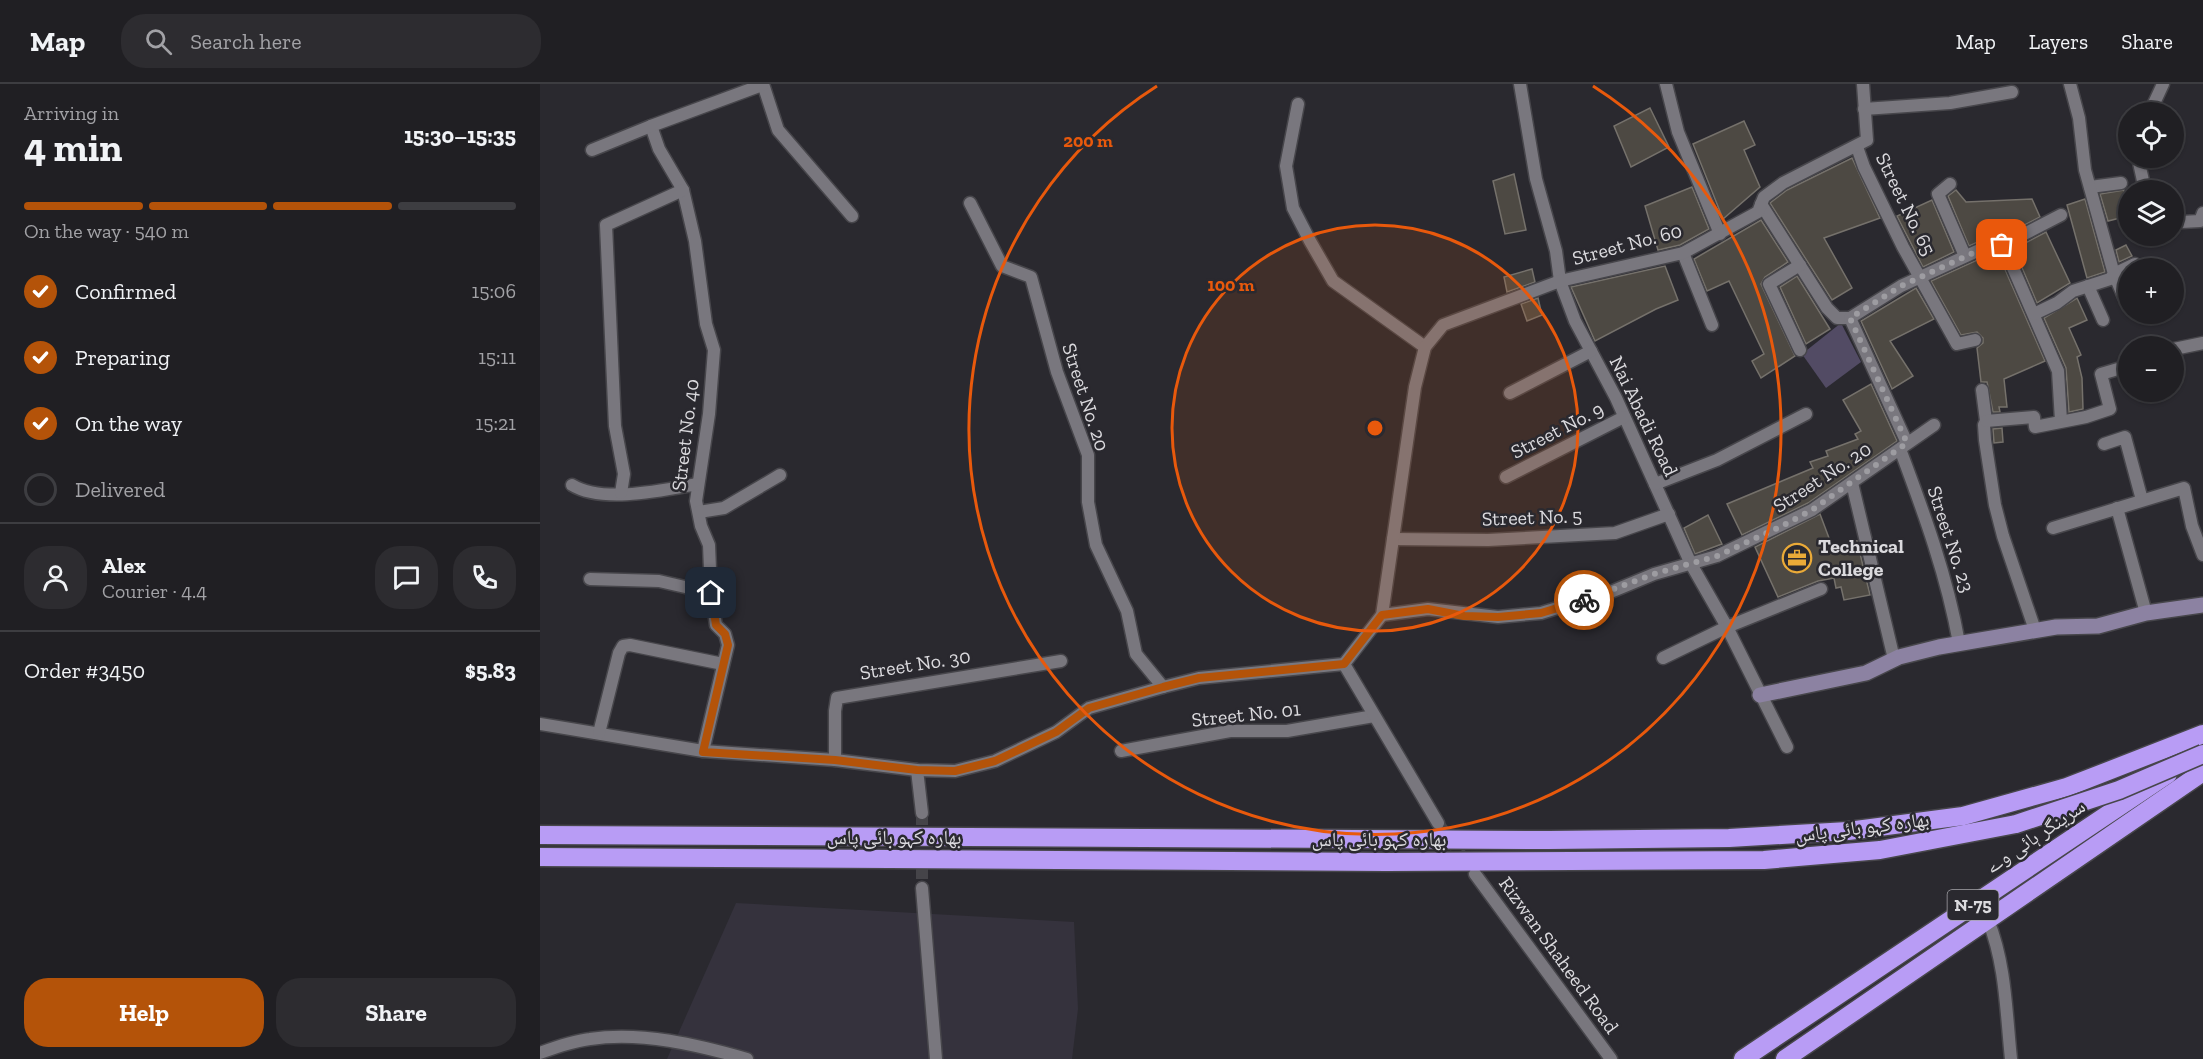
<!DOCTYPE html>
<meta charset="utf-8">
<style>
body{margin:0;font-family:"Zilla Slab","Noto Naskh Arabic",serif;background:#2d2c30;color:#f1f3f6;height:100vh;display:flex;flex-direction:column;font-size:22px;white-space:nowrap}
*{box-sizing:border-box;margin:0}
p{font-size:20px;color:#a2a2a6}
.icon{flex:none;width:33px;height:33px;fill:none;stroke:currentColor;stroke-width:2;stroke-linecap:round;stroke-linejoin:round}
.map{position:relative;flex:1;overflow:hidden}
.drawer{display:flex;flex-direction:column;background:#201f23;width:540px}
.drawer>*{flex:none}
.buttons{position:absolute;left:1578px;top:18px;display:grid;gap:12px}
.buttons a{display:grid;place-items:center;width:66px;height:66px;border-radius:50%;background:#201f23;box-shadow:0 2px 4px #0004,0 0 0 2px #3d3d41;font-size:30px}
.pin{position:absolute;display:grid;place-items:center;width:51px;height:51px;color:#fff;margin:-26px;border-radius:12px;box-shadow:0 3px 9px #0006}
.courier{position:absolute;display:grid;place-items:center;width:60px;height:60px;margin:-30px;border:4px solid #b45309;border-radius:50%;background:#fff;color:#222;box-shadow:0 2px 8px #0007}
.overview em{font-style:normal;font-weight:700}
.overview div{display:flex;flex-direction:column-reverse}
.overview{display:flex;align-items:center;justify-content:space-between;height:102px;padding:0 24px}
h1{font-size:39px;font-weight:700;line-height:45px}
.bar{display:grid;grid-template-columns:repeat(4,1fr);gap:9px 6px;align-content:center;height:72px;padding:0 24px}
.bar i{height:8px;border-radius:4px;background:#3d3d41}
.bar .current{background:#b45309}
.bar p{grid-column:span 4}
.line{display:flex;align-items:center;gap:15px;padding:0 24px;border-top:2px solid #3d3d41}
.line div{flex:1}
.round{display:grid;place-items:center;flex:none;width:63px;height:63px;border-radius:24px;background:#2d2c30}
ol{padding:0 24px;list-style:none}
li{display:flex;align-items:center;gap:18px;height:66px}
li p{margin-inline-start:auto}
li .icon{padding:6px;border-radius:50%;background:#b45309;color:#fff;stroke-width:4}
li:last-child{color:#a2a2a6}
li i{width:33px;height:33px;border:3px solid #3d3d41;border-radius:50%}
.button{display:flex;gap:12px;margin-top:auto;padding:12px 24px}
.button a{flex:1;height:69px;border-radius:24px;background:#b45309;color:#fff;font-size:24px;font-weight:700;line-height:69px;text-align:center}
.button a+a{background:#2d2c30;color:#f1f3f6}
header{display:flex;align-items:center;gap:36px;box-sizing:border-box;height:84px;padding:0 30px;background:#201f23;border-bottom:2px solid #3d3d41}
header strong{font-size:28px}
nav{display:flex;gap:33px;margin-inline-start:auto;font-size:21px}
.search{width:420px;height:54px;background:#2d2c30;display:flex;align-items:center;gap:15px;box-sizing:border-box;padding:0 21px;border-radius:24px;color:#a2a2a6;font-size:22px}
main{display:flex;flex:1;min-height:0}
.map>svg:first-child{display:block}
.built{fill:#35323d}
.green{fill:#524b64}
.building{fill:#4d4943;stroke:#75716b;stroke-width:1.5}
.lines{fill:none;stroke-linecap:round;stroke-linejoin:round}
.street-tunnel{stroke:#454449;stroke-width:12;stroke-dasharray:12 6;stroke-linecap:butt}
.street-casing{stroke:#47464b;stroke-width:15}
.secondary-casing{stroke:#47464b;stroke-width:18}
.highway-casing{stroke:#47464b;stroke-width:21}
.street{stroke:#79777e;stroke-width:12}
.secondary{stroke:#8c82a2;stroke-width:15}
.highway{stroke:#b89cf5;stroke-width:18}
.highway-bridge-casing{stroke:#47464b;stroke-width:21;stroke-linecap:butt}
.highway-bridge{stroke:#b89cf5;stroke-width:18}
.done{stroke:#9d9ca1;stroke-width:6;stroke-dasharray:0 10.8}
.route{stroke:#b45309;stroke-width:8}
.ring{fill:none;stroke:#e8590c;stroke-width:3}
.labels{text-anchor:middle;stroke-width:5;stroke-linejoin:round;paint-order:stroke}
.shield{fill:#2a292f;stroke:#a6a5aa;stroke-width:1.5}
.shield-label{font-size:18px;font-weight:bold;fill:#dbdade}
.street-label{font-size:20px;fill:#dbdade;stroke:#2a292f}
.poi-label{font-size:20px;font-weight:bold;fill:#dbdade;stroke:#2a292f;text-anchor:start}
.centre{fill:#e8590c;stroke:#2a292f;stroke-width:3}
.ring-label{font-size:18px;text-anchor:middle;font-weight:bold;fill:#e8590c;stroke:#2a292f;stroke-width:5;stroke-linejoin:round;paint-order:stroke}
</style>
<header>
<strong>Map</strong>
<div class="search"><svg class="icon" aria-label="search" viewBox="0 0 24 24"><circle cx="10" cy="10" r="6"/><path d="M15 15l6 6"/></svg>Search here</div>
<nav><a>Map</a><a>Layers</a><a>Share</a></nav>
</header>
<main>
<section class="drawer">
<div class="overview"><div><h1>4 min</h1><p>Arriving in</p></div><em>15:30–15:35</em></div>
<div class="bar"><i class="current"></i><i class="current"></i><i class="current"></i><i></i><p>On the way · 540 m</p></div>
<ol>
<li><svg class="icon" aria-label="check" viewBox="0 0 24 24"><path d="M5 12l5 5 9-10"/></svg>Confirmed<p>15:06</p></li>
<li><svg class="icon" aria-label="check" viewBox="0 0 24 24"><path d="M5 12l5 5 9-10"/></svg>Preparing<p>15:11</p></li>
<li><svg class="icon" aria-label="check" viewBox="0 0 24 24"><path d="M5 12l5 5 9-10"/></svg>On the way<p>15:21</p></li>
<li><i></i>Delivered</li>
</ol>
<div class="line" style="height:108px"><a class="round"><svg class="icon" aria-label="person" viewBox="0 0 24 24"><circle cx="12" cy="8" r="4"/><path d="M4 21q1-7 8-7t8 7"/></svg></a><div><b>Alex</b><p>Courier · 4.4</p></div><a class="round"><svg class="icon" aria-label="chat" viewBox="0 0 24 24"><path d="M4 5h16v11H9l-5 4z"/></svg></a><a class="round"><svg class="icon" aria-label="phone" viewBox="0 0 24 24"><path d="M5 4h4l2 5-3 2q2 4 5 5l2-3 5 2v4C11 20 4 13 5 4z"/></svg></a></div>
<div class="line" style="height:78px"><div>Order #3450</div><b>$5.83</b></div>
<div class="button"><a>Help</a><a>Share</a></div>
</section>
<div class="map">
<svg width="1663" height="975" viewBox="0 0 1663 975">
<rect width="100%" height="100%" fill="#2a292f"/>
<path class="built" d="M196,819L534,838L538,925L532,975H127Z"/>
<path class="green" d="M1301,239L1321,278L1286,304L1262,270Z"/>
<g class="building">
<path d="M1110,24L1129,63L1091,83L1074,42Z"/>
<path d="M1204,37L1215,61L1204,66L1220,103L1183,135L1153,60Z"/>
<path d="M1312,74L1340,134L1284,154L1312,204L1292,216L1230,119L1247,106Z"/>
<path d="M974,90L986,146L965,150L953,97Z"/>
<path d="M1152,103L1169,145L1140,161L1118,166L1105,122Z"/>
<path d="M1416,106L1426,118L1492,115L1500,133L1465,151L1456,150L1429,162L1408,112Z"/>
<path d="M1584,106L1588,132L1568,137L1560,110Z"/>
<path d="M1545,115L1565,188L1547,194L1527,121Z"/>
<path d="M1392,116L1414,168L1383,183L1357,132Z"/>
<path d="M1221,136L1248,178L1225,193L1221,200L1255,272L1221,294L1212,277L1224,270L1189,197L1167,207L1154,175Z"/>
<path d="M1506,148L1530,199L1497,219L1474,165Z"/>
<path d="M1586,161L1592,172L1579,178L1576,166Z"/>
<path d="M1457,167L1505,277L1464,295L1467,323H1459L1460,328H1453L1447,298H1441L1437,264L1443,259V254L1437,248L1421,251L1391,197Z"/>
<path d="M1125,182L1138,216L1116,225L1055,257L1031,203Z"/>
<path d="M992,185L995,198L967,208L964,193Z"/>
<path d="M1257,192L1290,245L1266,260L1240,203Z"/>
<path d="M1376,204L1394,235L1350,257L1373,292L1352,305L1321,237Z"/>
<path d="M998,214L1002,231L987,237L981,220Z"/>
<path d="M1537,214L1547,236L1529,244L1541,271L1537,273L1542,294L1543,325L1529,328L1526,284L1504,234Z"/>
<path d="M1331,300L1357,357L1268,419L1202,451L1187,420L1273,384L1270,378L1288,372L1286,367L1318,355L1315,350L1321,347L1303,316Z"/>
<path d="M1462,344L1463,358L1454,359L1453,345Z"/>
<path d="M1280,430L1292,462L1317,457L1330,511L1304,516L1301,503L1296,504L1294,494L1278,497L1238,513L1215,463Z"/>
<path d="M1168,431L1182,460L1155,470L1144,444Z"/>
</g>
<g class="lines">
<g class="street-tunnel">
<path d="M382,729V804"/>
<path d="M898,739L929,782"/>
</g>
<g class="street-casing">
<g id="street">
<path d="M223,0L238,46L312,132"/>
<path d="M980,0L996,95L1016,167L1020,197L1035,237L1076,314L1151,480L1187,543L1247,663"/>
<path d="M1126,0L1138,48L1180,150"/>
<path d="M758,20L746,82L753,124L770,157L793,197L885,263"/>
<path d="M1324,25L1410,19L1472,8"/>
<path d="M1610,28L1623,0"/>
<path d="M111,42L119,65L143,106L155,157L166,240L174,266L169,330L156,417L161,442L169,461L171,509L176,541L185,550L188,561L163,667"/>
<path d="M1317,63L1324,83L1363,163L1417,260L1435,256"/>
<path d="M52,66L111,42L222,1"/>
<path d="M1598,74L1605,106"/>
<path d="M1410,100L1398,110L1425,172"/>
<path d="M1550,103L1581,99"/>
<path d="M430,119L462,182L491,193L517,288L548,371V418L556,461L587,527L596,570L623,603"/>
<path d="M1221,120L1287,224L1297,234H1310"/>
<path d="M1634,135L1641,138L1660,137L1663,129"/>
<path d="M1463,161L1518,287L1521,337"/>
<path d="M1463,161L1521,131"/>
<path d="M1143,169L1172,241"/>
<path d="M1260,181L1229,200L1260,266"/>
<path d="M1548,202L1563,236"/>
<path d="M1584,213L1574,190L1595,180"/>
<path d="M1494,230L1517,219L1533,207L1570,195L1574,190L1545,86L1539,34L1530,0"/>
<path d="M1310,234L1361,202L1459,157L1463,161"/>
<path d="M1310,234L1367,359"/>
<path d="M1634,265L1663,259"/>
<path d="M1442,306L1446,337L1444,341L1445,356L1455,421L1463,452L1495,546"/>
<path d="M970,309L1051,267"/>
<path d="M1446,337L1494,333L1495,343L1546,333L1570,325L1561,290L1588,282"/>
<path d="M1564,360L1585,353L1602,416"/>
<path d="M1360,365C1384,429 1407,492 1419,559"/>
<path d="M966,393L1084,333"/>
<path d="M1312,399L1354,575"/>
<path d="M1115,400L1177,376L1266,330"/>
<path d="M32,401C63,420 124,406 158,400"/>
<path d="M81,409L84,390L75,342L66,141L143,106"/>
<path d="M1577,424L1606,529"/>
<path d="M159,428L184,424L240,391"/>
<path d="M1513,444L1644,404L1652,442L1663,471"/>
<path d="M853,455L948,456L1075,449L1129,430"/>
<path d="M50,495L119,497L171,509"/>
<path d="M842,531L888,525L958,533L1001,529L1073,507L1114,490L1177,472L1272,426L1394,341"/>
<path d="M1123,574L1187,543L1281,505"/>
<path d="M0,640L163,667L295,676L377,686L415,687L455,677L516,648L549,624L623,603L659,594L804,580"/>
<path d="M59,649L79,569L83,562L90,561L183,580"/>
<path d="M581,667L690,647H747L834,632"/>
<path d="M295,676V627L297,614L521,577"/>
<path d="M377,686L382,729"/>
<path d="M898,739L804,580L842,531L875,303L885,263L903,241L1020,197L1143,169L1218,128L1224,113L1243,99L1327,56L1323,0"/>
<path d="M935,790L1071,975"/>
<path d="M382,804L396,975"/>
<path d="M1448,836C1466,881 1466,928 1471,975"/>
<path d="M0,969C16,963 33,957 50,955C101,947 158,961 207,975"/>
</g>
</g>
<g class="secondary-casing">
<path id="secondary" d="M1220,611L1326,589L1359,573L1399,563L1516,543L1558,542L1606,529L1663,521"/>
</g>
<g class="highway-casing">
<g id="highway">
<path d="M0,751L1009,756L1189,754L1308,747L1423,732L1527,703L1663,650"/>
<path d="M0,773L847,778L1224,776L1340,766L1476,740"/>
<path d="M1203,975L1628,690"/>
<path d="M1245,975L1663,688"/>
</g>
</g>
<use href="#street" class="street"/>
<use href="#secondary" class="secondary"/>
<use href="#highway" class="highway"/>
<g class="highway-bridge-casing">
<path id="highway-bridge" d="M1476,740L1579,706L1663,670"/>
</g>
<use href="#highway-bridge" class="highway-bridge"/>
</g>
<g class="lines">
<path class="done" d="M1044,516L1114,490L1177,472L1240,443L1272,426L1367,359L1310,234L1361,202L1459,157L1462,161"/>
<path class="route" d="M171,509L176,541L185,550L188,561L163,668L295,676L377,686L415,687L455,677L516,648L549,624L623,603L659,594L804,580L842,531L888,525L924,532L958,533L1001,529L1044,516"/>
</g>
<circle cx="835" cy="344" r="203" fill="#e8590c" fill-opacity=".12"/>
<g class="ring">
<circle cx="835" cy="344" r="203"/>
<path d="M1053 2A406 406 0 1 1 617 2"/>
</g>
<defs>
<g id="office-ring" transform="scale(1.5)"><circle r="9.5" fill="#2a292f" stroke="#eaaa38" stroke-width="1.5"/><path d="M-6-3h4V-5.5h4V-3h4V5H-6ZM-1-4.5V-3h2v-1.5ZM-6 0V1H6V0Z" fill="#eaaa38"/></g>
</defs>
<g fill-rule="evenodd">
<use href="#office-ring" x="1257" y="474"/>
</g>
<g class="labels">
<rect class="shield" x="1407.5" y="806" width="51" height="30" rx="4.5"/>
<g class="shield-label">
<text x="1433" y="827">N-75</text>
</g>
<g class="street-label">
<text transform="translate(1366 120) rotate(64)" y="7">Street No. 65</text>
<text transform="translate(1087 160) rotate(-15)" y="7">Street No. 60</text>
<text transform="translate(546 313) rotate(72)" y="7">Street No. 20</text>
<text transform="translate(1104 332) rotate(64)" y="7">Nai Abadi Road</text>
<text transform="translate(1017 346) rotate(-27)" y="7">Street No. 9</text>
<text transform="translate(145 351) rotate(-83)" y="7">Street No. 40</text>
<text transform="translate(1282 393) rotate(-33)" y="7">Street No. 20</text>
<text transform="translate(992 433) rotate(-2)" y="7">Street No. 5</text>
<text transform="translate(1411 455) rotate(72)" y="7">Street No. 23</text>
<text transform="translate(375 580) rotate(-9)" y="7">Street No. 30</text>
<text transform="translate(706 630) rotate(-6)" y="7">Street No. 01</text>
<text transform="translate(1322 743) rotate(-7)" y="7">بھارہ کہو بائی پاس</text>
<text transform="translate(1495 752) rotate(-34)" y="7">سرینگر ہائی وے</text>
<text x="354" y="760">بھارہ کہو بائی پاس</text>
<text x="839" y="762">بھارہ کہو بائی پاس</text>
<text transform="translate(1019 871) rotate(54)" y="7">Rizwan Shaheed Road</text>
</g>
<g class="poi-label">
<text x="1278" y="469">Technical<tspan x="1278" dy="23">College</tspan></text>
</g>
</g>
<circle cx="835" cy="344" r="9" class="centre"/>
<g class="ring-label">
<text x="548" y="63">200 m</text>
<text x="691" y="207">100 m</text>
</g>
</svg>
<div class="buttons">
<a><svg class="icon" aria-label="locate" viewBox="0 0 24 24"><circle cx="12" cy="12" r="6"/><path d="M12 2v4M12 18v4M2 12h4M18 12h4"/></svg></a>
<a><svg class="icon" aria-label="layers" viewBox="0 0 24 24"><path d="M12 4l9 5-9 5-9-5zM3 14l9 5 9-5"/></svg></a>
<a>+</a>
<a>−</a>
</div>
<div class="pin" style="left:1462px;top:161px;background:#ea580c"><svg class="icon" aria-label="bag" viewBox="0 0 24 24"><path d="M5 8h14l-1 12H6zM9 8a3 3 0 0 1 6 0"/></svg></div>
<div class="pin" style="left:171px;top:509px;background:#1f2937"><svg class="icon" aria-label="home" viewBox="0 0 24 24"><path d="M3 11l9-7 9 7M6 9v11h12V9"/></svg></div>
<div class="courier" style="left:1044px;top:516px"><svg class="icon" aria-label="bike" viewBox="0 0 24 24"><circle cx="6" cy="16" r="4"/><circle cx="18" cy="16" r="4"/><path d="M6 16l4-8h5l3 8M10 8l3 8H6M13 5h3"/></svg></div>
</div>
</main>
